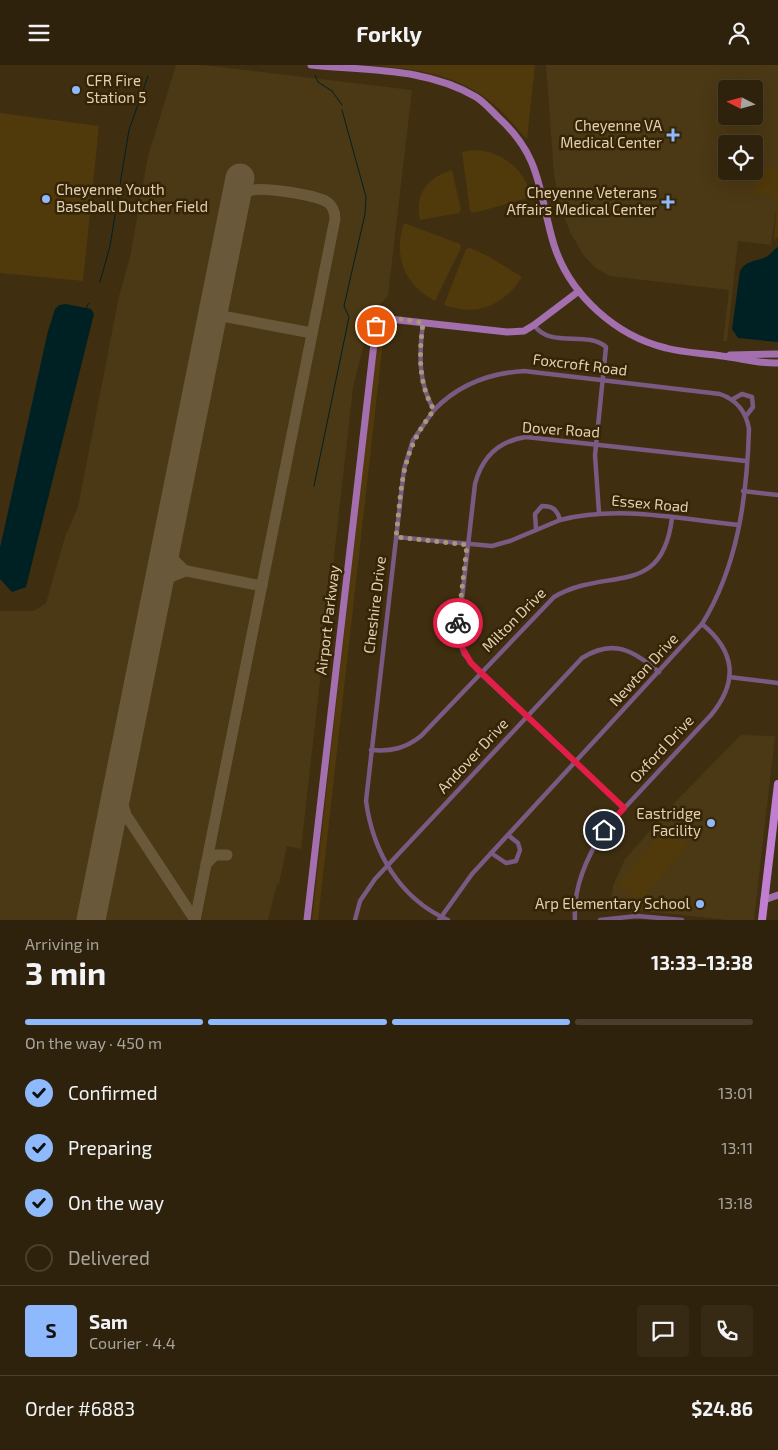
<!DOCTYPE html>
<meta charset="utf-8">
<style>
body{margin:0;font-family:"Exo 2",sans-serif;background:#372a15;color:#f1f3f6;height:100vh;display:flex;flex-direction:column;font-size:19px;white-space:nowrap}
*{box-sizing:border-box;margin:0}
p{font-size:16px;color:#a7a49d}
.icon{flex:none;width:28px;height:28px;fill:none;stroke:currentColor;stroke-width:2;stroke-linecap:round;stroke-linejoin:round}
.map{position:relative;height:855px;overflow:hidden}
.drawer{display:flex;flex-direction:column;background:#2f220c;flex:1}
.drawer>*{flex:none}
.needle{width:32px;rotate:276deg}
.tools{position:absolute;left:718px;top:15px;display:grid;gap:10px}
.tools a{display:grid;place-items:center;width:45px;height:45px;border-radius:5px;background:#2f220c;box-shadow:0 5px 20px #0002,0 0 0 1px #4a3f2d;font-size:25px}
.pin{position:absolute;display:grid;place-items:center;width:42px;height:42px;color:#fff;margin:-21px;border:2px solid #fff;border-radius:50%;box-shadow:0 1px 5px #0007}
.courier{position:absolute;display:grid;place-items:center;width:50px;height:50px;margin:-25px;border:4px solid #e11d48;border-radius:50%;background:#fff;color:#222;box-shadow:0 1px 6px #0007}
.overview em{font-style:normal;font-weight:700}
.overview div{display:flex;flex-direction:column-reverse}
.overview{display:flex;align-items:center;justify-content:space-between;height:85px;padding:0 25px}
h1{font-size:32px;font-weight:700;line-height:38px}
.bar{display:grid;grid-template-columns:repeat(4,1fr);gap:8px 5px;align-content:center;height:60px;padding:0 25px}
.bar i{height:6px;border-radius:4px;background:#4a3f2d}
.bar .selected{background:#8eb9fd}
.bar p{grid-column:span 4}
.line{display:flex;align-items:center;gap:12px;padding:0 25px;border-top:1px solid #4a3f2d}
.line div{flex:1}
.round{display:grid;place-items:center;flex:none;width:52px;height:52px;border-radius:5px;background:#372a15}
ol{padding:0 25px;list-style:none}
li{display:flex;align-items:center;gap:15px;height:55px}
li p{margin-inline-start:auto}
li .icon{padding:5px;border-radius:50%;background:#8eb9fd;color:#111;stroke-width:4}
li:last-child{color:#a7a49d}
li i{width:28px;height:28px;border:2px solid #4a3f2d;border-radius:50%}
header{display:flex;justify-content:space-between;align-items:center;height:65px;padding:0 25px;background:#2f220c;font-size:22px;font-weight:700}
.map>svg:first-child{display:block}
.built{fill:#4b3814;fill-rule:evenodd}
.green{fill:#50390a}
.water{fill:#002123}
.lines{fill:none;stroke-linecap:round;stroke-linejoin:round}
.stream{stroke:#002123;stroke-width:1}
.taxiway{stroke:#6a583a;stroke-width:11}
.runway{stroke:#6a583a;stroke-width:29}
.street{stroke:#7a5a82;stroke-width:4.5}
.secondary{stroke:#a36faf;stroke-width:7}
.primary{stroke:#c17fd2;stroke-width:8}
.done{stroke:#a9977a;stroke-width:5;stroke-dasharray:0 9}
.route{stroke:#e11d48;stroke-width:6}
.poi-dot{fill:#8eb9fd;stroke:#352405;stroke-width:2}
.labels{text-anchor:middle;stroke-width:5;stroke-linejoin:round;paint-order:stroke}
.poi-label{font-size:15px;fill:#e2d0b3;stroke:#352405;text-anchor:end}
.street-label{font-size:15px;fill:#e2d0b3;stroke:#352405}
</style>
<header><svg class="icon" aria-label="menu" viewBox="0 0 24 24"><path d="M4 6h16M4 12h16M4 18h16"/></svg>Forkly<svg class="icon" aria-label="person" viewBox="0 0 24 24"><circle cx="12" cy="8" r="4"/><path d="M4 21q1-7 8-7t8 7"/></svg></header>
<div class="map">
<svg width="778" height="855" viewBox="0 0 778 855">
<rect width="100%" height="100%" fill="#3f2e10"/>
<g class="built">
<path d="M176,0H203L412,25L388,231L365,254L364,261L368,262L353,323L301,784L287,781L279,819H277L268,855H0V546H34L46,538L65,472L78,442L119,231L130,192L148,91Z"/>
<path d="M546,0H778V130L771,180L738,176L727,276H723L729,225L609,211L596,203L584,191L570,167L561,144L554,110ZM726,24H754V51H726ZM726,79H754V106H726Z"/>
<path d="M741,670L775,671L754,855H729L634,845L609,847L613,821L625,794L677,735Z"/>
</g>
<g class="green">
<path d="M369,0H535L527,74C515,62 505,48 492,38C457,8 413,4 369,0Z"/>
<path d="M0,48L99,61L83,216L0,208Z"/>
<path d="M472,85C500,85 525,103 531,132L474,148L470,146L462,87Z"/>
<path d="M764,102L778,104V172L774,175L777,135H773V131L758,129L756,126L758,106Z"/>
<path d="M452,105L461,145L459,148L420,155C414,129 428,112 452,105Z"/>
<path d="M404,158L460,179L461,183L435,236C404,220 393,191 404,158Z"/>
<path d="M470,183L488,191L522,212C504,241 476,252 444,240L466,184Z"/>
<path d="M385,259L318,855H312L376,283L379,265Z"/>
<path d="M666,762L688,780L640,837L618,819Z"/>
</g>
<g class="water">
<path d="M778,182V277L738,273L732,264L740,206C746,194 760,197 769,190C772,187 774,184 778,182Z"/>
<path d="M66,239L91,244L94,249L26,522L12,527L0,514V483L48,266L55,244L59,240Z"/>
</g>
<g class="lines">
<g class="stream">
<path d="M315,10L318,17L332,26L342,40"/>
<path d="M100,217L110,181L129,65L148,11"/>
<path d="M86,243L89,238"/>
<path d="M314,421L349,252L344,241L365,149L366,132L342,45"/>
</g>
<g class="taxiway">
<path d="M210,263L213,255L222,251L312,268"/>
<path d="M168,474L172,493L184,505"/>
<path d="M162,501L262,521"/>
<path d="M157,530L166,514L183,507"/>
<path d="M121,710L120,729L126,750L195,855"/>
<path d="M108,770L116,755L125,753L129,755"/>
<path d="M206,799L215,790H227"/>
<path d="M195,855L335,154C335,147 333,141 327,137C316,130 261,121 249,126C239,131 235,141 232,152"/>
</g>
<path class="runway" d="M91,855L240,113"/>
<g class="street">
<path d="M423,258C419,289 418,318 434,345L413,375L404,404L366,736C373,787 399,833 448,855"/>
<path d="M534,260C550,284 587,265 606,282L595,390L599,448"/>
<path d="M733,334L742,329L752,332L753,342L746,351"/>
<path d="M434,345C459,319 489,308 524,306L720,329C737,335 746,346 749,364C747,431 738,501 702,559L472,809L439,855"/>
<path d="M743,426L778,430"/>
<path d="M536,464L535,449L542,441C552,441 557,444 560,455C618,440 680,454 739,460"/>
<path d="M396,472L492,481L510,476L560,455"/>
<path d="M729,612L778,618"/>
<path d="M371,685C391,687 406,683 421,671L554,532C606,501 662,535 672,453"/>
<path d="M624,743L480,608L464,589L458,569L475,419C482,392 498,376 526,372L746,396"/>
<path d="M491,788L506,798L516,796L520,785L518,778L508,770"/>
<path d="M355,855L360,836L375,814L582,593C614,573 634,586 659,607"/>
<path d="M575,855C573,822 587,792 604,765L711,650C739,616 735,586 702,559"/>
<path d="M600,855L637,851L682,855"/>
</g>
<g class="secondary">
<path d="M311,0C366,6 426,2 476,32C484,37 491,45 498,52C543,93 538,127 554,180C570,230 616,271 666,283C684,288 704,288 722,291C741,293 758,299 778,298"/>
<path d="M730,290L778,289"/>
<path d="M764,835L778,830"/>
<path d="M307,855L376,261L381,256L389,254L507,267L524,266L534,260L579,226"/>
</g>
<path class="primary" d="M762,855L778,719"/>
</g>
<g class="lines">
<path class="done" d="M376,261C385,248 409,256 423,258C419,289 418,318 434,345C400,388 402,420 396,472L467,480L458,558"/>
<path class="route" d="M458,558L460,579L471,598L624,743L604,765"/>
</g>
<g class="poi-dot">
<circle cx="76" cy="25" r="5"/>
<path d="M670.5 62.5h5v5h5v5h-5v5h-5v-5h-5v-5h5z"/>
<circle cx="46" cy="134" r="5"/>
<path d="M665.5 129.5h5v5h5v5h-5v5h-5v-5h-5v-5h5z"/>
<circle cx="711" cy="758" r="5"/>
<circle cx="700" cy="839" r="5"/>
</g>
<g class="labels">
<g class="poi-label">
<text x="86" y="21" text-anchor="start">CFR Fire<tspan x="86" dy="17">Station 5</tspan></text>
<text x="662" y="66">Cheyenne VA<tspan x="662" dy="17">Medical Center</tspan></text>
<text x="56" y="130" text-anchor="start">Cheyenne Youth<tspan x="56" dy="17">Baseball Dutcher Field</tspan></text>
<text x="657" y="133">Cheyenne Veterans<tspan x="657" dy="17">Affairs Medical Center</tspan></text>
<text x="701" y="754">Eastridge<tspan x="701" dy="17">Facility</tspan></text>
<text x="690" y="844">Arp Elementary School</text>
</g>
<g class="street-label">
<text transform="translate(580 300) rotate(7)" y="5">Foxcroft Road</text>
<text transform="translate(561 365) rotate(4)" y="5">Dover Road</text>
<text transform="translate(650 439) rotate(5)" y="5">Essex Road</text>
<text transform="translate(375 540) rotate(-83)" y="5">Cheshire Drive</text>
<text transform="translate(328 555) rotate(-83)" y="5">Airport Parkway</text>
<text transform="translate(514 555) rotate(-45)" y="5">Milton Drive</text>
<text transform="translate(644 605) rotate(-47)" y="5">Newton Drive</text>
<text transform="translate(662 684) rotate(-47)" y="5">Oxford Drive</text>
<text transform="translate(473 691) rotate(-47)" y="5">Andover Drive</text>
</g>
</g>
</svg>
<div class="tools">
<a><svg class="needle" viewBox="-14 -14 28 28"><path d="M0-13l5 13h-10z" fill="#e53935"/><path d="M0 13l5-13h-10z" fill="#a7a49d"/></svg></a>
<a><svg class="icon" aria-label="locate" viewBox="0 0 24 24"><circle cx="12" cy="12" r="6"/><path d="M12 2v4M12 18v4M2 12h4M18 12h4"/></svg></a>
</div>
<div class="pin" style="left:376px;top:261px;background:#ea580c"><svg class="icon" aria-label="bag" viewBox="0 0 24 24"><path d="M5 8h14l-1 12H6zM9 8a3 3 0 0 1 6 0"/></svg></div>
<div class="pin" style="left:604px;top:765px;background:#1f2937"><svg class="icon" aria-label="home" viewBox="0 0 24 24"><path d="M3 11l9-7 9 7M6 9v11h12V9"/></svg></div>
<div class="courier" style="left:458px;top:558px"><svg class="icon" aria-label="bike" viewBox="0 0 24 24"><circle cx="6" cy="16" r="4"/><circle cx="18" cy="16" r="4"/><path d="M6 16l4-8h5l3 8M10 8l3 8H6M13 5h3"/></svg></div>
</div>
<section class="drawer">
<div class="overview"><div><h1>3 min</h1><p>Arriving in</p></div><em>13:33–13:38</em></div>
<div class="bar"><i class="selected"></i><i class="selected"></i><i class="selected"></i><i></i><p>On the way · 450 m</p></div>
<ol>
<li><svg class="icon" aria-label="check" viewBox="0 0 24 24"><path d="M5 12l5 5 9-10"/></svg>Confirmed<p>13:01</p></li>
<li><svg class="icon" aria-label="check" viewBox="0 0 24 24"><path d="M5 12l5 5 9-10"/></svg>Preparing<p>13:11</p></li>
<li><svg class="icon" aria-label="check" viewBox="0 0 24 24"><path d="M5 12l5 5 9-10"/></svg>On the way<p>13:18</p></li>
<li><i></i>Delivered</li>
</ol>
<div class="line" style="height:90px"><b class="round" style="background:#8eb9fd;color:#111">S</b><div><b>Sam</b><p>Courier · 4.4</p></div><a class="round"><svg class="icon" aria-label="chat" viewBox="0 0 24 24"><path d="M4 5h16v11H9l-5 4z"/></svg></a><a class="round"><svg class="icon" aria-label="phone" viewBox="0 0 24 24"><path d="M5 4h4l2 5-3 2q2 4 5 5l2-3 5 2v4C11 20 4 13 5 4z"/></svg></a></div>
<div class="line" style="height:65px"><div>Order #6883</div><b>$24.86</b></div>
</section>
